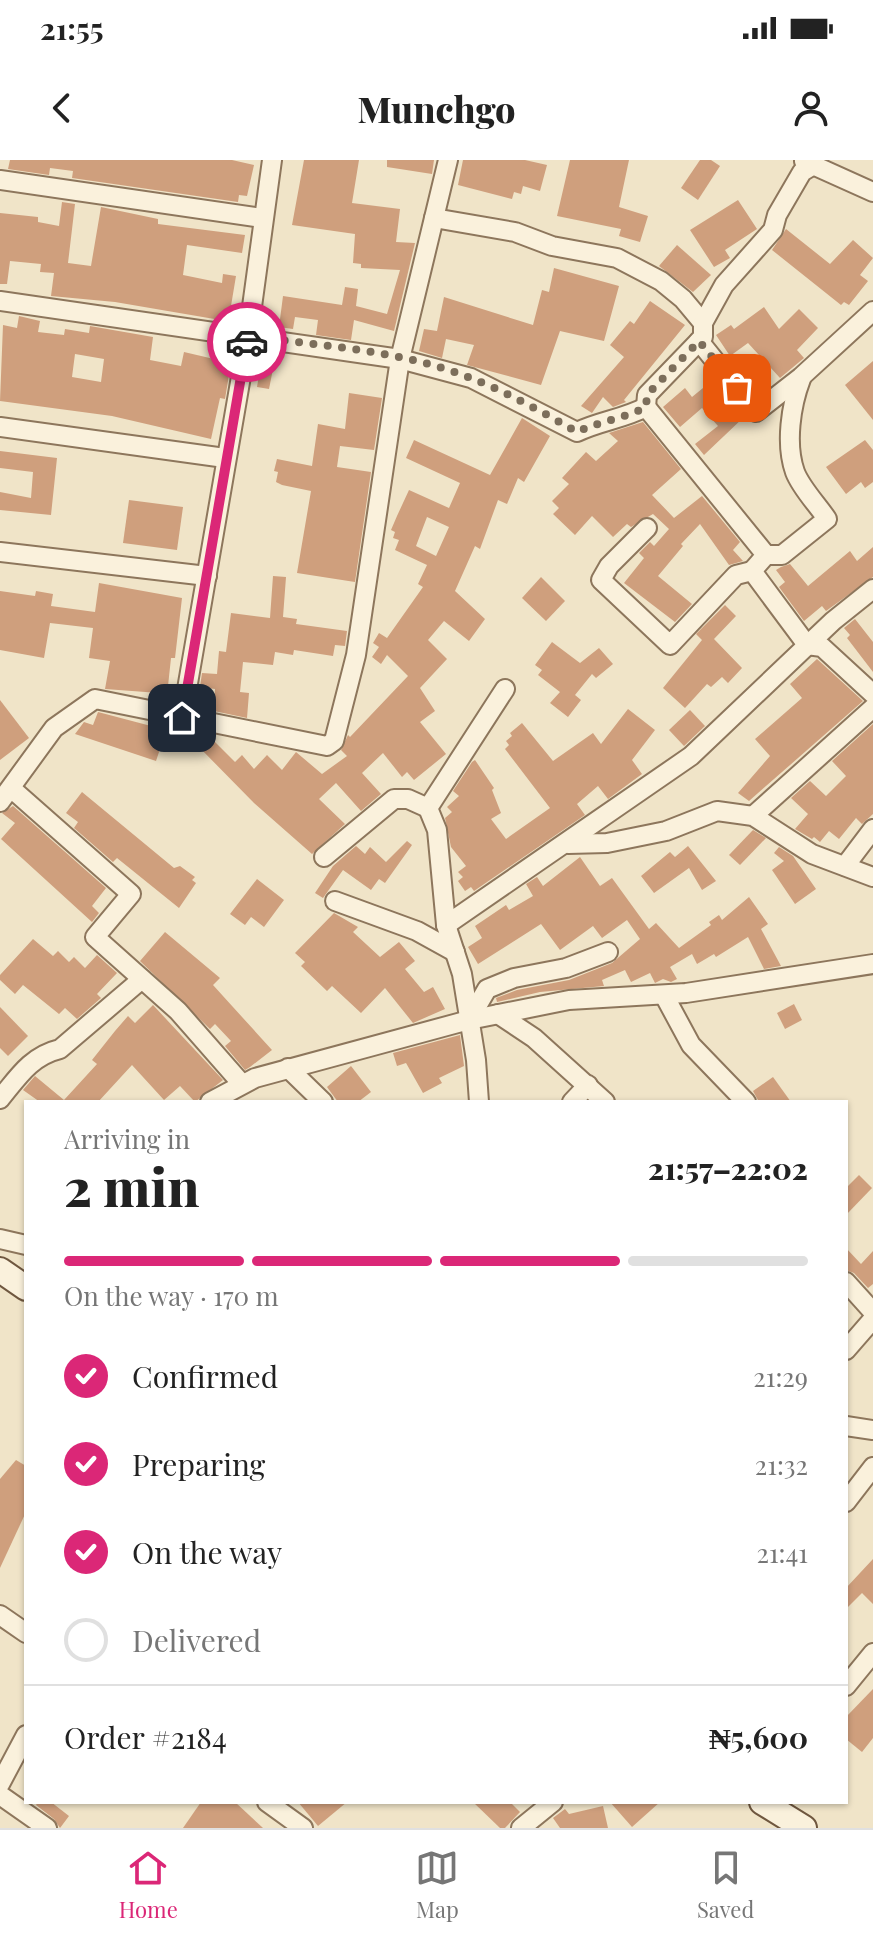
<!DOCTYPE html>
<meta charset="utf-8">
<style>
body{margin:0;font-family:"Playfair Display",serif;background:#f2f2f2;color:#222;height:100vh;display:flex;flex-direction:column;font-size:30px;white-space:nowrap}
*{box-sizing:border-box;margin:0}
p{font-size:26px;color:#767676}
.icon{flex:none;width:44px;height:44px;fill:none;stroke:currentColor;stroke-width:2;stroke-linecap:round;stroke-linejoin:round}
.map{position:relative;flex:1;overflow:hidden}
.sheet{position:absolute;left:24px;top:940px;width:824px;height:704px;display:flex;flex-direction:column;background:#fff;border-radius:0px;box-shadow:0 2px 6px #0004}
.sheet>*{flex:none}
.pin{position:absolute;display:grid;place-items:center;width:68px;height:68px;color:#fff;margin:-34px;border-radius:16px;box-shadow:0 4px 12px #0006}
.courier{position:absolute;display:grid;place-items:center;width:80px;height:80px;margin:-40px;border:6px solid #db2777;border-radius:50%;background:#fff;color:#222;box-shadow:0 2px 10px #0007}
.headline em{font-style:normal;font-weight:800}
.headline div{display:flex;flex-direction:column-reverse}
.headline{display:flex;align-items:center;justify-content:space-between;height:136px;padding:0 40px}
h1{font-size:52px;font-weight:800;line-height:60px}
.bar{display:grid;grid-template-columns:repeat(4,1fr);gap:12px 8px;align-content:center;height:96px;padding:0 40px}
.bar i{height:10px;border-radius:6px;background:#e0e0e0}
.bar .current{background:#db2777}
.bar p{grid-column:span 4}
.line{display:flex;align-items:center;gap:20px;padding:0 40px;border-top:2px solid #e0e0e0}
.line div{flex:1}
ol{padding:0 40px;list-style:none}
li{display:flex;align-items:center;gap:24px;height:88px}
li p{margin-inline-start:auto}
li .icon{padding:8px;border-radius:50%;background:#db2777;color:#fff;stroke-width:4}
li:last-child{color:#767676}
li i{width:44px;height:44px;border:4px solid #e0e0e0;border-radius:50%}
.status{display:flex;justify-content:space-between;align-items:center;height:56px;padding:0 40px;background:#fff;direction:ltr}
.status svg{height:22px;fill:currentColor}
header{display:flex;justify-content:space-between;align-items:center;height:104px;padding:0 40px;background:#fff;font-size:36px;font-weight:800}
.tab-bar{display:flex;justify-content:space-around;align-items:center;height:112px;border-top:2px solid #e0e0e0;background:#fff;font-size:22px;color:#767676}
.tab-bar a{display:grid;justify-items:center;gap:4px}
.tab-bar .current{color:#db2777}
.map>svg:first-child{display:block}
.building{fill:#cf9f7d;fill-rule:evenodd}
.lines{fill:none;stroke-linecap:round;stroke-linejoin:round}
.street-casing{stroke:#8d765c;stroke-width:22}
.secondary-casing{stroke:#6f573f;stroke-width:28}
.street{stroke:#faf1dc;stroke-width:18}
.secondary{stroke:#faf1dc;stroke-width:24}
.done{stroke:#7c6e5b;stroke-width:8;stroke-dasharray:0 14.4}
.route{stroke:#db2777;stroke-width:10}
</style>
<div class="status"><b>21:55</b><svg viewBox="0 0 49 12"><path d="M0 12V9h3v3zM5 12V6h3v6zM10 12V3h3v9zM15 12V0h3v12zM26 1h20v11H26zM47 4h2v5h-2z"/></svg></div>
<header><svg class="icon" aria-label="back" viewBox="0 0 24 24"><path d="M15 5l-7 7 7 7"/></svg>Munchgo<svg class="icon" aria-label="person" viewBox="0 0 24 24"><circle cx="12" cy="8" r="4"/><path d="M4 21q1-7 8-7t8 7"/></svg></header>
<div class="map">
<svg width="873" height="1668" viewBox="0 0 873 1668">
<rect width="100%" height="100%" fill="#f0e4c8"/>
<g class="building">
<path d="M10,0H232L254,5L247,36L239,35L238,42L72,18L73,11L50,8L49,15L8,9Z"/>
<path d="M304,0H359L352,43L400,49L396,82L415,83L394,171L354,160L351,180L316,175L318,160L295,157L293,169L279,167L283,136L342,145L345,127L358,129L356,146L387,154L400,110L361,108V104L353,103L355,74L292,65Z"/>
<path d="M387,0H434L432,14L387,7Z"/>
<path d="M463,0H525L547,5L540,31L523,26L521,34L514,32L512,39L458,25Z"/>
<path d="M570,0H629L619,47L648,56L640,82L619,76L621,69L557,56Z"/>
<path d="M700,0H711L720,6L698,40L681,28Z"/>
<path d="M738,40L757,69L725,90L730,98L714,107L690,70Z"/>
<path d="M62,42L75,44L68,103L91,106L101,47L158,59V64L245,75L242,93L187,85L183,115L222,123L223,114L236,116L230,152L234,153L232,162L115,142L51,136L54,113L40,112L41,104L10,101L7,124H0V53L38,57V62L59,66Z"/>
<path d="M786,69L830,104L853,80L873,98L860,115L868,121L849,145L844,142L841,145L772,90Z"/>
<path d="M677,85L711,115L693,132L659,106Z"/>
<path d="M554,108L619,126L604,181L560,171L541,225L467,205L474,185L446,179L442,198L419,191L424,169L437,171L444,137L533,165L542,130L549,132Z"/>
<path d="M650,141L685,165L624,240L626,242L613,247L603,237L592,253L581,246L624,197L610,185L630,161L634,164Z"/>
<path d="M764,147L779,169L799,149L818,168L797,190L804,198L780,218L748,183L730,196L716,175L731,165L734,169Z"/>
<path d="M19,156L40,161L38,172L64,175L65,169L89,173L90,166L153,177L150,200L181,206L184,192L231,203L225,239L220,238L211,279L112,256L0,241L3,165L17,168ZM75,194L104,199L101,222L72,217Z"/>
<path d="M262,197L275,199L269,229L257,227Z"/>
<path d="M873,201V260L845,225Z"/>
<path d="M685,228L692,237L703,228L713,238L723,230L744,257L704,295L695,284L718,266L702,248L680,267L663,247Z"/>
<path d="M349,233L382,238L374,290L340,286L337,307L371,312L355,422L297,413L311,331L282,325L276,322L278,312L274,311L277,299L312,306L318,264L345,269Z"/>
<path d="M522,258L550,276L524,322L518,318L507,344L498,340L480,389L475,386L455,431L485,459L469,481L444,461L428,480L447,499L420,528L435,551L420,562L446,594L414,620L407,612L402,617L383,593L362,613L381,634L361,651L336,623L319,639L345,664L312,694L254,643L198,586L209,576L235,602L242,595L254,609L267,595L282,610L296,592L322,614L347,596L341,590L348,575L350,577L408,516L387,495L381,504L372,497L379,487L373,483L379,473L387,478L423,427L418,424L427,405L395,390L399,380L393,378L395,372L391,370L397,356L409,330L449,348L460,323L406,298L414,280L490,315ZM427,357L449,367L436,396L416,386Z"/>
<path d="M643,262L681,309L652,335L674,358L702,336L740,382L733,390L743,401L729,405L700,364L681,384L683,386L658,416L692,444L675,462L624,423L644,398L639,393L650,382L654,386L669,369L653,354L631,367L627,364L613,377L592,356L575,375L553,354L559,348L552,341L569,324L562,318L586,292L596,301L618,281L609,273Z"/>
<path d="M865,280L873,290V322L865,328L861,322L846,334L826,307Z"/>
<path d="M0,291L57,298L51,355L0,350V332L31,338L33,312L0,308Z"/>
<path d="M129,340L183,347L177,390L123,383Z"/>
<path d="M873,387V417L826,451L822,446L804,461L779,427L785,422L776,410L781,407L790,404L808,426L850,391L857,401Z"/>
<path d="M273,416L286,417L283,457L297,459L296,464L347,471L345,486L335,485L333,496L294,490L293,495L275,492L273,505L243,502L240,532L249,533L247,558L214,551L215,529L200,527L202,513L217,514L219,491L226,492L231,453L270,458Z"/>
<path d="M541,417L565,441L546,461L522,438Z"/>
<path d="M99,423L182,438L175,498H171L168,526L160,525L159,533L105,529L110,501L89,498L93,468L50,463L44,498L0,490V431L35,436L36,431L53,434L51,446L95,452Z"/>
<path d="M725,445L736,456L714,479L742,508L728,523L722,517L711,527L707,524L685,548L663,528L702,480L696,474Z"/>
<path d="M855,459L873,482V512L847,478L850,475L844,468Z"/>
<path d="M552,482L580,503L599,488L613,504L596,518L592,514L575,535L581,540L568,557L550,543L560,532L538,515L542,510L535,505Z"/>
<path d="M817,499L863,541L749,641L738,633L770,596L755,579L802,538L790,524Z"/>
<path d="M0,540L29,578L0,600Z"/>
<path d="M628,549L655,570L632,600L642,614L608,639L598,626L577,644L585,655L474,731L471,727L465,731L458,721L463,717L458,712L466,706L451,687L445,658L452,652L447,647L459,636L453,631L472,602L475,600L494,628L492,630L501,653L491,659L506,679L550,648L505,589L509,585L506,581L512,576L510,573L522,563L553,601L593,573L601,584Z"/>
<path d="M690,550L705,566L684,586L669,570Z"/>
<path d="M98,552L151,566L149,572L164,577L156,601L75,574L84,562L93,565Z"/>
<path d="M873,564V654L862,664L856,658L839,679L829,671L820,682L814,677L812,679L795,669L808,654L791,638L810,621L826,636L846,616L832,601Z"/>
<path d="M82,632L174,708L180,706L195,717L192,720L196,723L179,748L117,698L113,702L74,668L78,662L66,653Z"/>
<path d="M13,646L106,728L92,746L99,753L92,762L1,679L15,663L2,653Z"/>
<path d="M753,670L766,678L740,705L729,695Z"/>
<path d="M407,681L412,685L385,723L379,719L371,730L343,710L323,738L315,733L333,706L356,686L365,694L370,687L386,702Z"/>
<path d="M688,686L716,721L702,730L689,708L654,733L641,716L670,692L675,697Z"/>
<path d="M779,687L793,696L816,729L795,744L772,710L784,701L774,693Z"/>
<path d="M580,697L600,726L612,718L649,769L656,763L679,788L711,765L709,762L719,755L722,760L749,737L768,764L761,769L781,806L764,809L748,777L716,797L714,794L697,804L692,794L670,807L677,819L671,822L663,819L655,823L650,813L631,822L625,810L602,820L604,826L540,832L497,842L496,838L517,830L569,820L612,803L640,779L627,760L602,778L593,766L560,790L541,764L478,804L468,787L482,778L475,766L506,745L509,750L533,736L526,724L537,717L543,726Z"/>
<path d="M257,719L284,740L264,767L251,757L245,765L230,754Z"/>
<path d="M334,753L358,767L353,772L380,797L399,782L415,801L405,809L424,832L433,827L445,849L413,863L385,828L361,853L332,826L327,831L301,806L305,802L295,793Z"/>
<path d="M165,772L220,818L213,825L272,890L250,907L245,910L225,886L231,881L215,864L210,869L140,801Z"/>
<path d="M33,779L53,796L58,791L69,802L74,797L85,808L97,795L117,813L97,834L101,838L77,859L65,848L59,854L23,825L15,834L0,820V815Z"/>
<path d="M794,844L802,860L785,869L777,853Z"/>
<path d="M153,845L223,920L195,942L180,926L164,940L132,905L98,942H40L23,930L35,916L64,940L97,904L92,900L115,871L128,856L135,863Z"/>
<path d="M0,847L28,876L8,896L0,888Z"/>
<path d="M460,875L464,906L439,918L442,923L423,933L406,903L397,906L393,893Z"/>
<path d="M351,906L371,932L358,942H338L327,927Z"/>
<path d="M773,917L791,942H759L753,931Z"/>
<path d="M859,1015L872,1028L846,1055V1028Z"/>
<path d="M846,1088L861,1104L873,1091V1124L868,1128L854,1113L846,1110Z"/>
<path d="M16,1300L26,1306V1352L0,1408V1319Z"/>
<path d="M873,1399V1444L862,1433L846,1449V1428Z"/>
<path d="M873,1529V1578L862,1592L846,1579V1557Z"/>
<path d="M38,1642H51L69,1656L60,1668L54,1659L36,1645Z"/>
<path d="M201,1642H235L263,1668H183Z"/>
<path d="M298,1642H347L318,1666Z"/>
<path d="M473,1642H510L520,1652L505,1668H500Z"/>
<path d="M610,1642H660L632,1667Z"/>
<path d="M603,1646L608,1668H560L553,1658L565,1649L569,1654Z"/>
</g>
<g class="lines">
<g class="street-casing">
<g id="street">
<path d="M804,1L873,32"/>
<path d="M0,20L262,58"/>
<path d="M434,58L515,72L552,86L617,98L661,121L683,139L703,163V177L647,235L646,247"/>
<path d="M0,141L400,199L471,218L577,272C600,261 623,259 646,247L766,395L752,411L807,485L822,487L873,534"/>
<path d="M703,163L724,125L773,70L777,55L802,12L815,4"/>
<path d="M699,181L756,252L801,217L873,151"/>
<path d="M0,267L225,298"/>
<path d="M647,368L609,406L601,420L670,485L736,415L752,411"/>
<path d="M0,392L207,416"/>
<path d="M766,395H782L827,359C817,344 801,328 795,312C785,284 791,245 801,219"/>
<path d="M182,558L248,176L272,0"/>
<path d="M12,629L131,734L95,777L178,851L242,924"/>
<path d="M0,642L54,568L95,539L327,586L334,581L356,495L400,199L448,0"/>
<path d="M753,656L873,548"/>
<path d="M568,684L607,683L666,671L717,651L753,656L812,694L873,717"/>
<path d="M324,697L394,639H408L428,648"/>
<path d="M845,706L873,669"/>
<path d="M335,741L417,771L455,792"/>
<path d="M446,765L691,596L833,461L873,429"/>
<path d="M664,835L691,885L746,942"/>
<path d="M498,854L534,878L605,942"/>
<path d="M469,860L487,829L514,818L566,808L608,792"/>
<path d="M288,908L323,942"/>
<path d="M0,939C18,917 31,896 60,889L142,819"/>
<path d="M210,942L255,918L469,860L569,840L686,833L873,804"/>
<path d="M479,942L476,900L462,814L446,765L437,670L428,648L505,529"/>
<path d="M572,942L588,925"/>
<path d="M0,1079L26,1085"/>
<path d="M846,1122L873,1152"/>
<path d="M846,1190L873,1159"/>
<path d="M846,1266L873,1270"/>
<path d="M846,1342L873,1307"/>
<path d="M0,1455L26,1473"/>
<path d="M846,1526L873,1493"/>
<path d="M0,1624L26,1575"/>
<path d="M0,1635L47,1668"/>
<path d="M267,1642L303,1668"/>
<path d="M521,1668L553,1642"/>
</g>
</g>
<g class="secondary-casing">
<g id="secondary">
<path d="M0,1110L26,1128"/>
<path d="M762,1642L804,1668"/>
</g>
</g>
<use href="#street" class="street"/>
<use href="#secondary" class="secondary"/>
</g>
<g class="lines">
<path class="done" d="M247,182L248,176C322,186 403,190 473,219C509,233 544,253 577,272C600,261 623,259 646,247L647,235L699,181L737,228"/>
<path class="route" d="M182,558L247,182"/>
</g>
</svg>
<div class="pin" style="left:737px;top:228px;background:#ea580c"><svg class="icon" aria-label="bag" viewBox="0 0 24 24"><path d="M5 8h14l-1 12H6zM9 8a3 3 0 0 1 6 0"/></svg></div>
<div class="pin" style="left:182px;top:558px;background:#1f2937"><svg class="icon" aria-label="home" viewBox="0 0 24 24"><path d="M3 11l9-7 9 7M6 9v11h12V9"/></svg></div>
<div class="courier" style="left:247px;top:182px"><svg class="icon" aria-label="car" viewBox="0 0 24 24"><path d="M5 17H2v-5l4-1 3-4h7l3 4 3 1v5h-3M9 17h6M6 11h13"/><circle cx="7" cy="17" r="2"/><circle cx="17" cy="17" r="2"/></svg></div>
<section class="sheet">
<div class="headline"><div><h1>2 min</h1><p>Arriving in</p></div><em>21:57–22:02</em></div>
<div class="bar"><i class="current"></i><i class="current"></i><i class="current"></i><i></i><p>On the way · 170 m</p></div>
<ol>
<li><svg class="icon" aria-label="check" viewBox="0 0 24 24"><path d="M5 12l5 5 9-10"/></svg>Confirmed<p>21:29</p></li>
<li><svg class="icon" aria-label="check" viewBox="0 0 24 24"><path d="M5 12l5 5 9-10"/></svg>Preparing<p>21:32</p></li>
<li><svg class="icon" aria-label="check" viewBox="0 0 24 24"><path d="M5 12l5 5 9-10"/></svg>On the way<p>21:41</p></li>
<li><i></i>Delivered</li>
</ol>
<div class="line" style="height:104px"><div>Order #2184</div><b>₦5,600</b></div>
</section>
</div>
<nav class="tab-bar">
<a class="current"><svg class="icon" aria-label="home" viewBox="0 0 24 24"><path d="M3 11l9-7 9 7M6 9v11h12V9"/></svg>Home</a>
<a><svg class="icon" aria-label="map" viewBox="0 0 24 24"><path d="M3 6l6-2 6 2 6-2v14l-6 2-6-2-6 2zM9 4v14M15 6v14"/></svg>Map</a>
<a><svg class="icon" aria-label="saved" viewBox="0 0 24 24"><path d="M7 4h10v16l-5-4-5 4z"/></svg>Saved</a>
</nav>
